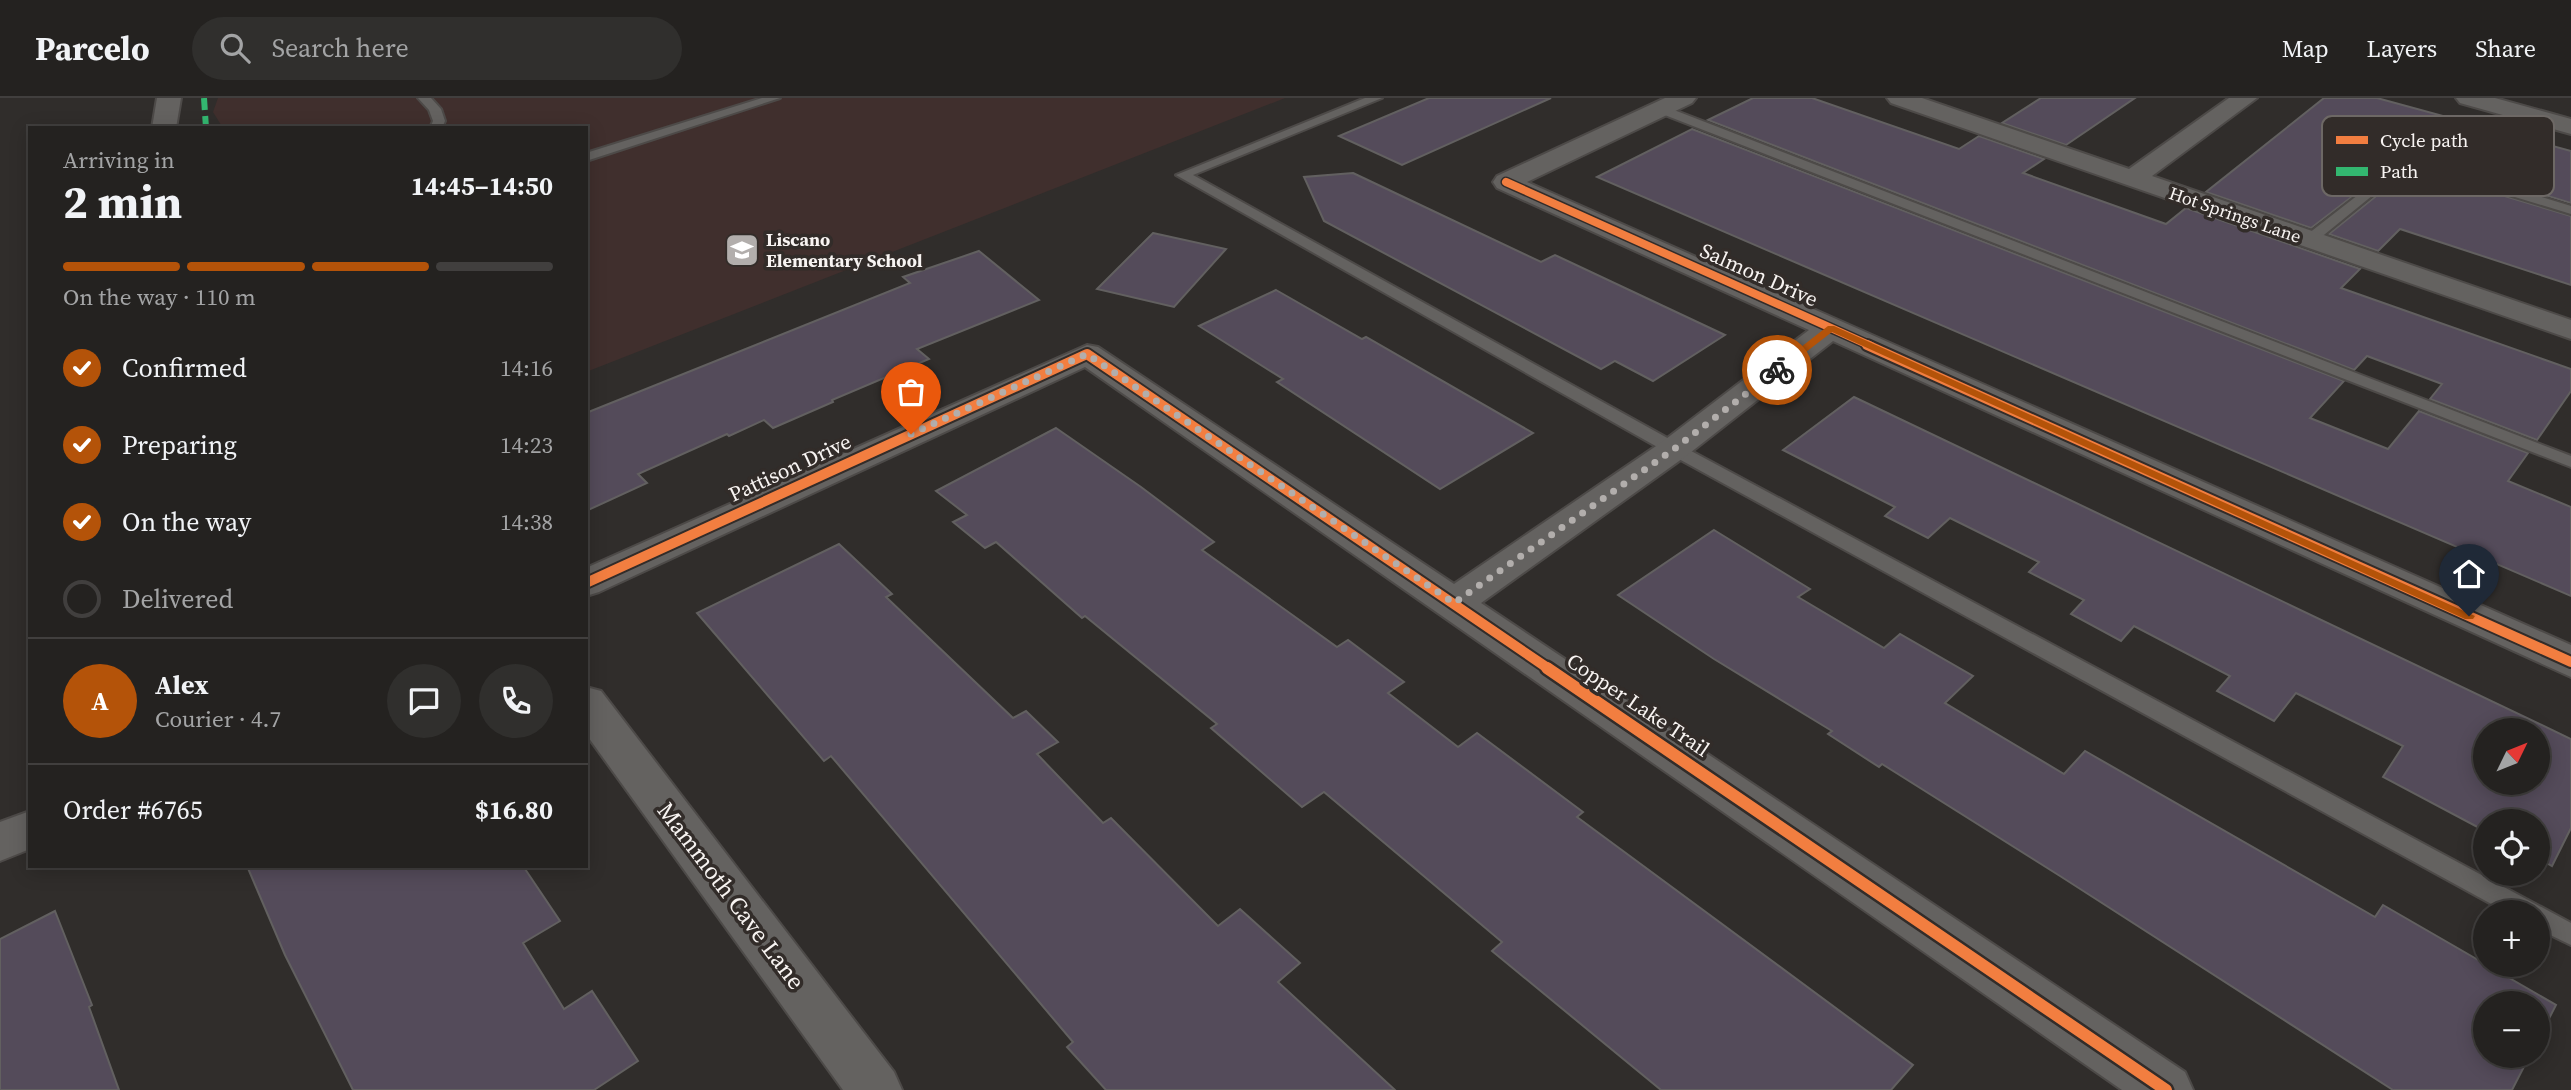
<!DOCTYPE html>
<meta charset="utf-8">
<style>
body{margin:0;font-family:"Source Serif 4",serif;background:#302f2d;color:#f1f3f6;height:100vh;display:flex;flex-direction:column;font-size:26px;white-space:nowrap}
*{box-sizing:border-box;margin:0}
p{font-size:23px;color:#a3a4a5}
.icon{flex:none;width:38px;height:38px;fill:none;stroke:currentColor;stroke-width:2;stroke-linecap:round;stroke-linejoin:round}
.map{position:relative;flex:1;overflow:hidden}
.side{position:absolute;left:28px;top:28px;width:560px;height:742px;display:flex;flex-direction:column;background:#242220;border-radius:0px;box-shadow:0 4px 18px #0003,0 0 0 2px #413f3e}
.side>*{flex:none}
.needle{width:46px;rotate:47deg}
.controls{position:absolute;left:2473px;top:620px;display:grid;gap:14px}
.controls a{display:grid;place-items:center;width:77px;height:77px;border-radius:50%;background:#242220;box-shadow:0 4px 18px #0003,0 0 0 2px #413f3e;font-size:35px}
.pin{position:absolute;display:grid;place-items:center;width:60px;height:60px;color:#fff;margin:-72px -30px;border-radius:50% 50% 50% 0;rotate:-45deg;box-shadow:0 0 7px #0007}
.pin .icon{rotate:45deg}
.courier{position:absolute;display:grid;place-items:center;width:70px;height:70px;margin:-35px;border:5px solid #b45309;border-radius:50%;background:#fff;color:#222;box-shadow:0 2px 9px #0007}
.overview em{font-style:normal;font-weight:700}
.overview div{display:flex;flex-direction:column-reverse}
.overview{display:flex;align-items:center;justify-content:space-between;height:119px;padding:0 35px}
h1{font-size:46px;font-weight:700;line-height:52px}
.bar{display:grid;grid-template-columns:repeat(4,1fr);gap:10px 7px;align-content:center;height:84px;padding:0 35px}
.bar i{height:9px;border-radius:5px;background:#413f3e}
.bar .on{background:#b45309}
.bar p{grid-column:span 4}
.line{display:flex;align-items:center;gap:18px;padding:0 35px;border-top:2px solid #413f3e}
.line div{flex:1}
.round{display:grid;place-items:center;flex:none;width:74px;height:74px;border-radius:37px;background:#302f2d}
ol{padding:0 35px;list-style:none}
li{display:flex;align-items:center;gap:21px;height:77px}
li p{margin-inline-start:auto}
li .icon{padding:7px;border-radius:50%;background:#b45309;color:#fff;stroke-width:4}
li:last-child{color:#a3a4a5}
li i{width:38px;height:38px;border:4px solid #413f3e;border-radius:50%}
header{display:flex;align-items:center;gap:42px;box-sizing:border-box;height:98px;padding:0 35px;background:#242220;border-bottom:2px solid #413f3e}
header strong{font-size:33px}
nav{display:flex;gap:38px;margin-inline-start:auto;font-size:24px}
.search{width:490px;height:63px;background:#302f2d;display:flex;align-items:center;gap:18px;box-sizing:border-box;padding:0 24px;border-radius:38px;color:#a3a4a5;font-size:26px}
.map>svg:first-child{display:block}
.education{fill:#402f2d}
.building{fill:#544b5a;stroke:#626060;stroke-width:2;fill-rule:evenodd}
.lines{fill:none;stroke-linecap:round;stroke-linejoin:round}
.lane-casing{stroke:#4d4a48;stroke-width:4}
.street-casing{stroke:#4d4a48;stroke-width:4}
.lane{fill:#646260;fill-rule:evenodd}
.street{fill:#646260;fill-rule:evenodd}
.quiet{stroke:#33b770;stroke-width:6;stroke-dasharray:12 6;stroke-linecap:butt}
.cycleway-far2-casing{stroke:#322c29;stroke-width:11}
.cycleway-far1-casing{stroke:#322c29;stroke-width:14}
.cycleway-casing{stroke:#322c29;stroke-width:17}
.cycleway-far2{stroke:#f27e40;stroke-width:8}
.cycleway-far1{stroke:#f27e40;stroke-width:10}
.cycleway{stroke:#f27e40;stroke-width:12}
.route{fill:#b45309}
.done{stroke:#b2aeac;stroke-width:7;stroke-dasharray:0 12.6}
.labels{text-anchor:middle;stroke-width:7;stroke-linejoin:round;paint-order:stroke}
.far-street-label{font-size:18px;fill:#f8f4f2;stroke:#322c29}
.far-poi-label{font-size:18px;font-weight:bold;fill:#f8f4f2;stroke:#322c29;text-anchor:start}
.street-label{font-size:21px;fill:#f8f4f2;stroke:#322c29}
.near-street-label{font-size:24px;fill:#f8f4f2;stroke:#322c29}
.key{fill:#322c29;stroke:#6d6865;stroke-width:2}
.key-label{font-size:19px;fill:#f8f4f2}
</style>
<header>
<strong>Parcelo</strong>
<div class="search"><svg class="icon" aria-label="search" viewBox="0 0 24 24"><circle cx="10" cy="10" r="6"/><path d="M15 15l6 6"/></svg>Search here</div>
<nav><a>Map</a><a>Layers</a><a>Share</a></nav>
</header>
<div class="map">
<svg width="2571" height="992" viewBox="0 0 2571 992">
<rect width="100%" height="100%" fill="#302d2b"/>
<path class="education" d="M218,0H1285L586,274V30H223L213,14Z"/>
<g class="building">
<path d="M1429,0H1551L1402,67L1339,38Z"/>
<path d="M1753,0H1812L1959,51L1979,38L2044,61L2023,75L2166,126L2186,110L2360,171L2341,190L2571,271V293L2537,342L2430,301L2442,286L2367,258L2354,272L1708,22Z"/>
<path d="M2041,0H2135L2066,47L2002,25Z"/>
<path d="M2324,0H2377L2571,53V105L2409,55L2311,130L2206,94Z"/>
<path d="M1692,31L2344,283L2310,320L2388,351L2419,313L2528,355L2508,383L2571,409V498L1597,79Z"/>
<path d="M2411,70L2571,118V187L2400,131L2378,153L2329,136Z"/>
<path d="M1353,75L1541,164L1555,157L1725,237L1653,283L1615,263L1601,271L1324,123L1304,79Z"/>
<path d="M1153,135L1226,151L1174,209L1097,191Z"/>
<path d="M979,153L1039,202L917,251L929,261L832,302L833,304L773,330L764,322L729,338L727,336L638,376L647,385L586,413V315L910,185L903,179Z"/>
<path d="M1276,192L1362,241L1366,239L1533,335L1440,391L1277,284L1283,281L1199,228Z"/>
<path d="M1854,299L2571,641V730L2552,768L2538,760V723H2485V733L2383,679L2403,648L2296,595L2274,623L2217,593L2230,578L2134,528L2121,543L2071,516L2084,502L2029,474L2039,464L1950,420L1928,440L1885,418L1895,409L1783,352ZM2485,632H2538V684H2485Z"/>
<path d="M1056,330L1141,389L1214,444L1202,452L1337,549L1348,542L1404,584L1388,595L1458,649L1477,635L1583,714L1577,719L1913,967L1891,992H1661L1492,853L1502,844L1324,694L1302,709L1211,630L1217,626L1085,518L1082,520L996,444L985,450L953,424L967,417L936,393Z"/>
<path d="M1714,432L1810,491L1798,499L1884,550L1900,536L1973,578L1945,605L2064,676L2085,653L2375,819L2383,807L2556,907L2538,942V905H2485V957H2530L2512,992H2393L2060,778L1882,666L1879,669L1828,636L1832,633L1714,561L1618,497Z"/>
<path d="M839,446L892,496L886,499L1013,620L1026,613L1058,644L1037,656L1103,725L1111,720L1218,828L1240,811L1300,865L1278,884L1395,992H1106L1067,949L1073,944L831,658L824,663L697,515Z"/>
<path d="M247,768H523L560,823L523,845L564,911L592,893L638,963L594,992H353L285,857Z"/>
<path d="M55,813L92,907L89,909L119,992H0V841Z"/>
</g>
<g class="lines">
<g class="lane-casing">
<g id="lane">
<path d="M418,0H431L441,11L445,23L442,30H430L433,23L429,12Z"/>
<path d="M762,0H780L586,63V55Z"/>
<path d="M1365,0H1382L1193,77L1680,347L2571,825V847L2538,831V814H2506L1668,355L1176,77Z"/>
<path d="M1661,7L2571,358V369L1657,14V8Z"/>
<path d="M2408,58L2571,108V116L2410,67L2314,145H2304V139Z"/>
</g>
</g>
<g class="street-casing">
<g id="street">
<path d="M157,0H181L176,30H152Z"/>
<path d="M1665,0H1696L1692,5L1527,84L2571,547V579L1833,243L1686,358L1481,505L2185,974L2193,992H2122L1085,269L599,494L586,498V470L1087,247L1098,249L1454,486L1662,344L1809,232L1497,90L1493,84L1497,78Z"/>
<path d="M1887,0H1922L2129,71L2229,0H2257L2152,78L2571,222V241L1891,5Z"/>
<path d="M2456,0H2495L2571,21V36L2460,5Z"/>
<path d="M586,589L601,593L894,974L902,992H843L586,636Z"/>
<path d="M30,713V751L0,763V724Z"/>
</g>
</g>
<use href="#lane" class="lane"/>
<use href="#street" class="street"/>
<path class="quiet" d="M204,0L206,30"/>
<g class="cycleway-far2-casing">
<path id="cycleway-far2" d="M1506,84L1871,248"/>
</g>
<g class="cycleway-far1-casing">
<g id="cycleway-far1">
<path d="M1867,247L2571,564"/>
<path d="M586,485L1087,256L1549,571"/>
</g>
</g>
<g class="cycleway-casing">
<path id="cycleway" d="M1547,570L2166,992"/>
</g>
<use href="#cycleway-far2" class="cycleway-far2"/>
<use href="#cycleway-far1" class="cycleway-far1"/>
<use href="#cycleway" class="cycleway"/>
</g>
<path class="route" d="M1828,228H1834L2475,518L2473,521H2465L1832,234L1780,274H1774V270Z"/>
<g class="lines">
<path class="done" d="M911,336L1087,256L1454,505L1674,351L1777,272"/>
</g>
<defs>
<g id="school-square" transform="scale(1.75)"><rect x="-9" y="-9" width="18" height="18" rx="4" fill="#b2aeac" stroke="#322c29"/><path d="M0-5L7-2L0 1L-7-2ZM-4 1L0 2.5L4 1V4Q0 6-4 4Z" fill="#fff"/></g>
</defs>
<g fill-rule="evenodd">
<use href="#school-square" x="742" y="152"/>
</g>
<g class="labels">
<g class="far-street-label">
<text transform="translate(2235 117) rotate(19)" y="6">Hot Springs Lane</text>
</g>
<g class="far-poi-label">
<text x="766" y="148">Liscano<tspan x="766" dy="21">Elementary School</tspan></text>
</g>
<g class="street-label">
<text transform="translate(1759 177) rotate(24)" y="7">Salmon Drive</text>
<text transform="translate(790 370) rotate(-25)" y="7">Pattison Drive</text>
<text transform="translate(1638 607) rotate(34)" y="7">Copper Lake Trail</text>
</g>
<g class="near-street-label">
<text transform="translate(731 798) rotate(53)" y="8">Mammoth Cave Lane</text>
</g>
</g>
<rect x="2322" y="18" width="232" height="80" rx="10" class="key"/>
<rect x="2336" y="38" width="32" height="8" fill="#f27e40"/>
<rect x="2336" y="69" width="32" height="9" fill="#33b770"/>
<g class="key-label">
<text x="2380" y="49">Cycle path</text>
<text x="2380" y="80">Path</text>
</g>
</svg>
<div class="controls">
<a><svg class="needle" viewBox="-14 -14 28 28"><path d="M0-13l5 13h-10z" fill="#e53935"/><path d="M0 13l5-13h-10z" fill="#a3a4a5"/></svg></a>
<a><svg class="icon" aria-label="locate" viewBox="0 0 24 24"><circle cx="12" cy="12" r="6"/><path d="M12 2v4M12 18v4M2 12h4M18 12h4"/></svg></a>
<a>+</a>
<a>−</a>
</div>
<div class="pin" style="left:911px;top:336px;background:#ea580c"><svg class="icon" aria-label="bag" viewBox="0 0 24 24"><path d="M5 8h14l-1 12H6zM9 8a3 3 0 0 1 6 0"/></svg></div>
<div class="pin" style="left:2469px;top:518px;background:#1f2937"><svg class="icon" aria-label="home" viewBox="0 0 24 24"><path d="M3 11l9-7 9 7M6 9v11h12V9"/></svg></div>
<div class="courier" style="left:1777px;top:272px"><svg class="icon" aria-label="bike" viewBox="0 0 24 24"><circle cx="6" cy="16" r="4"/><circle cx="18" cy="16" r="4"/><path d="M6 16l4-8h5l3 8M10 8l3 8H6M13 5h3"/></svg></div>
<section class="side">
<div class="overview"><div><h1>2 min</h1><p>Arriving in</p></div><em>14:45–14:50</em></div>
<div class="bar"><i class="on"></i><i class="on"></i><i class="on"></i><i></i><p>On the way · 110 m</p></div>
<ol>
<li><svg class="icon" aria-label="check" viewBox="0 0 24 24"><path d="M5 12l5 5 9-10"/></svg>Confirmed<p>14:16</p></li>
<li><svg class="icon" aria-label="check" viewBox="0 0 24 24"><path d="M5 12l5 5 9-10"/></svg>Preparing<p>14:23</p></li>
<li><svg class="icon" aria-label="check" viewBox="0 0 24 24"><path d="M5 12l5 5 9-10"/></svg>On the way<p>14:38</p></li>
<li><i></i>Delivered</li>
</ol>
<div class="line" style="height:126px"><b class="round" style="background:#b45309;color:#fff">A</b><div><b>Alex</b><p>Courier · 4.7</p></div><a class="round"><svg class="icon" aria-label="chat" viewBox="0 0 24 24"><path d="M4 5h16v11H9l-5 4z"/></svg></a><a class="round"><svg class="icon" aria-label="phone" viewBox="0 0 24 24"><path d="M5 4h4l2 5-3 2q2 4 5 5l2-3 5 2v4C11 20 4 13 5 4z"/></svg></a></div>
<div class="line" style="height:91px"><div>Order #6765</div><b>$16.80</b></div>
</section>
</div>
